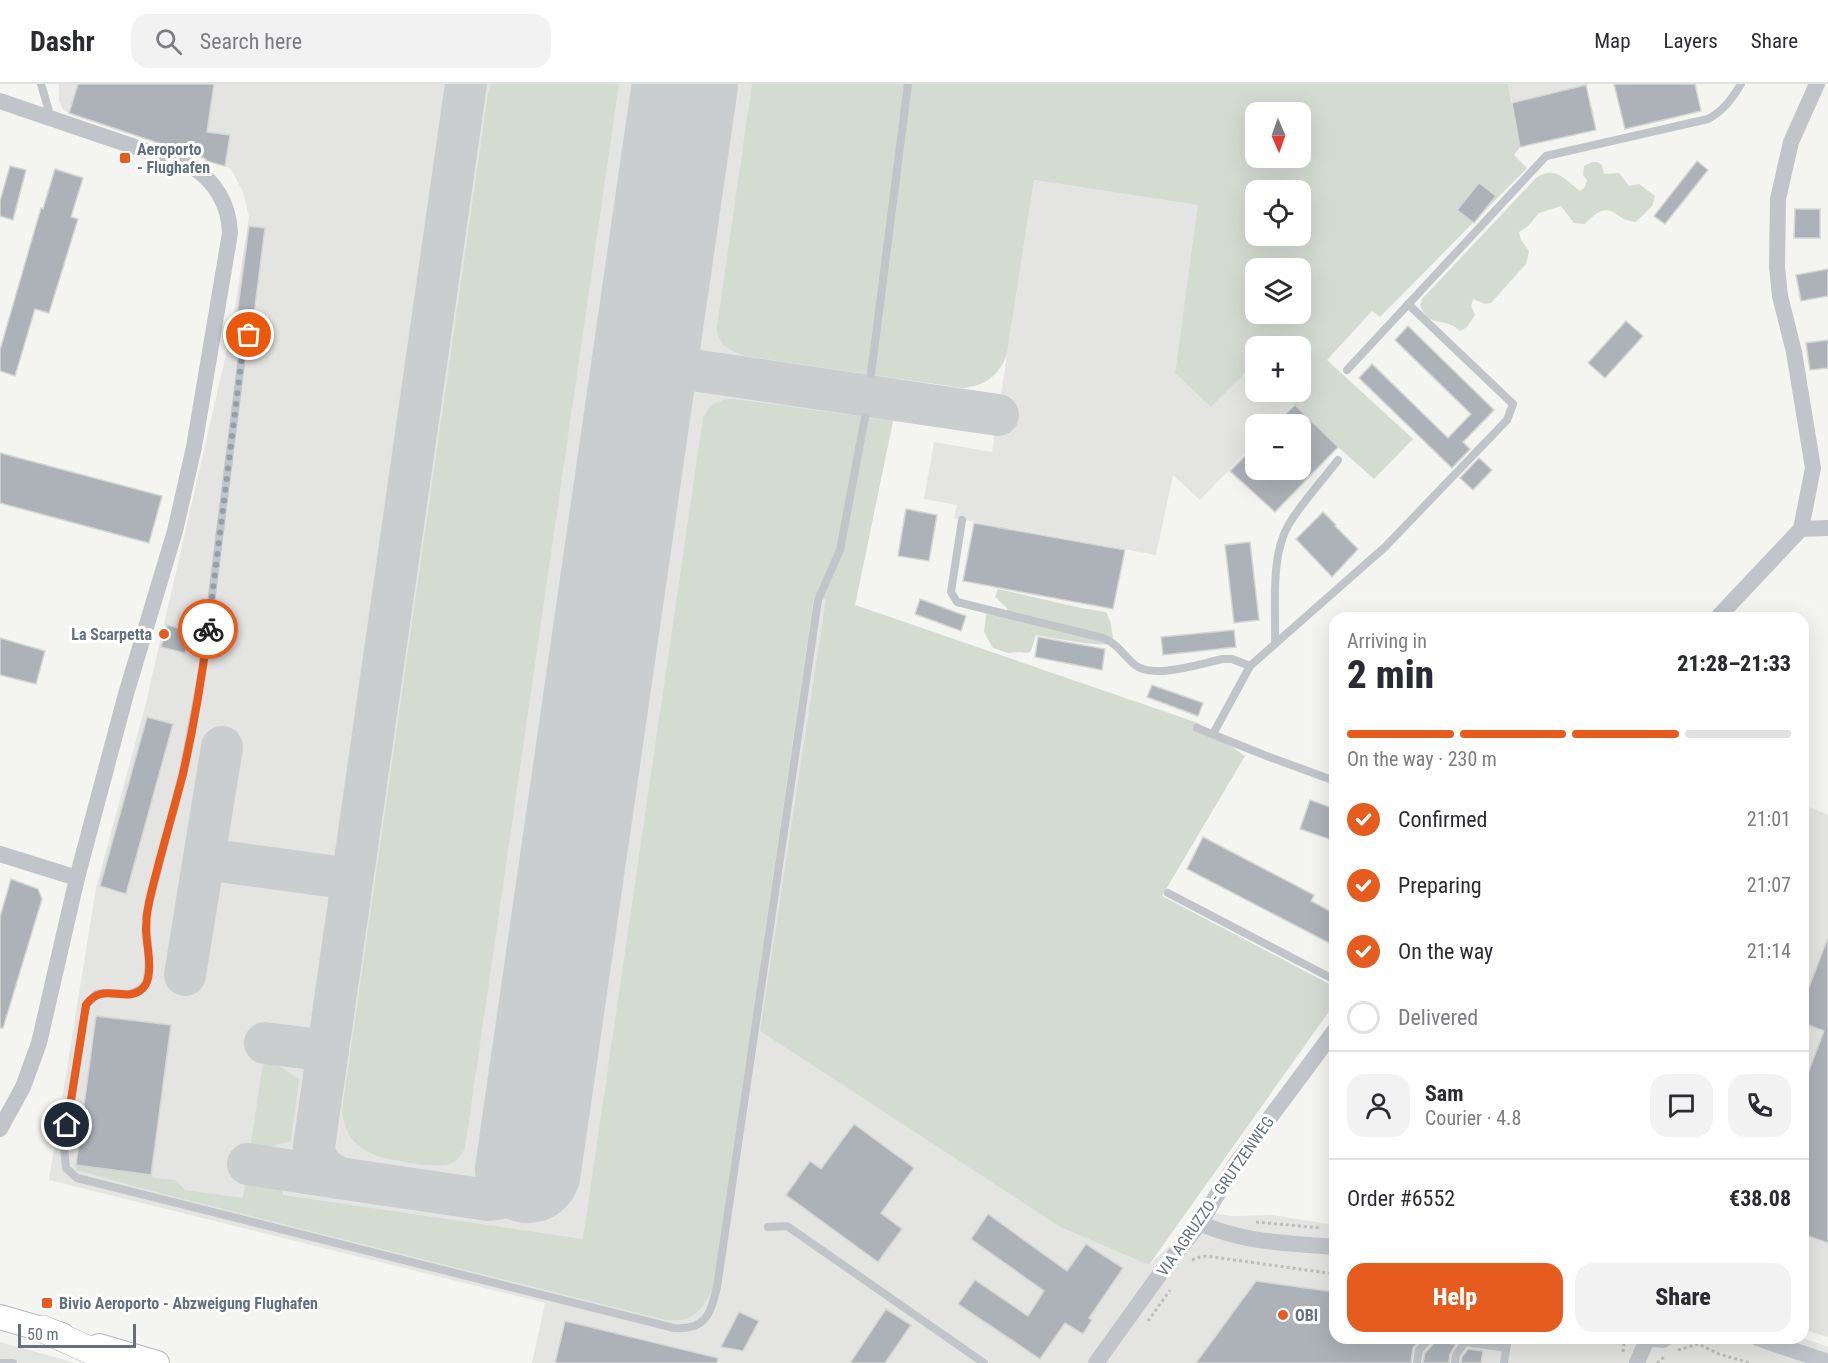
<!DOCTYPE html>
<meta charset="utf-8">
<style>
body{margin:0;font-family:"Roboto Condensed",sans-serif;background:#f2f2f3;color:#2b2b33;height:100vh;display:flex;flex-direction:column;font-size:22px;white-space:nowrap}
*{box-sizing:border-box;margin:0}
p{font-size:20px;color:#7c7c81}
.icon{flex:none;width:33px;height:33px;fill:none;stroke:currentColor;stroke-width:2;stroke-linecap:round;stroke-linejoin:round}
.map{position:relative;flex:1;overflow:hidden}
.sheet{position:absolute;left:1329px;top:528px;width:480px;height:732px;display:flex;flex-direction:column;background:#fff;border-radius:18px;box-shadow:0 6px 24px #0002}
.sheet>*{flex:none}
.needle{width:39px;rotate:178deg}
.controls{position:absolute;left:1245px;top:18px;display:grid;gap:12px}
.controls a{display:grid;place-items:center;width:66px;height:66px;border-radius:12px;background:#fff;box-shadow:0 6px 24px #0002;font-size:30px}
.scale{position:absolute;left:18px;bottom:15px;width:118px;box-sizing:border-box;padding-left:6px;border:3px solid #627181;border-top:0;font-size:16px;line-height:21px;white-space:nowrap;color:#627181;-webkit-text-stroke:4px #fff;paint-order:stroke}
.pin{position:absolute;display:grid;place-items:center;width:51px;height:51px;color:#fff;margin:-26px;border:3px solid #fff;border-radius:50%;box-shadow:0 2px 6px #0007}
.courier{position:absolute;display:grid;place-items:center;width:60px;height:60px;margin:-30px;border:4px solid #e65b1e;border-radius:50%;background:#fff;color:#222;box-shadow:0 2px 8px #0007}
.summary em{font-style:normal;font-weight:800}
.summary div{display:flex;flex-direction:column-reverse}
.summary{display:flex;align-items:center;justify-content:space-between;height:102px;padding:0 18px}
h1{font-size:39px;font-weight:800;line-height:45px}
.bar{display:grid;grid-template-columns:repeat(4,1fr);gap:9px 6px;align-content:center;height:72px;padding:0 18px}
.bar i{height:8px;border-radius:4px;background:#e1e1e2}
.bar .on{background:#e65b1e}
.bar p{grid-column:span 4}
.line{display:flex;align-items:center;gap:15px;padding:0 18px;border-top:2px solid #e1e1e2}
.line div{flex:1}
.round{display:grid;place-items:center;flex:none;width:63px;height:63px;border-radius:18px;background:#f2f2f3}
ol{padding:0 18px;list-style:none}
li{display:flex;align-items:center;gap:18px;height:66px}
li p{margin-inline-start:auto}
li .icon{padding:6px;border-radius:50%;background:#e65b1e;color:#fff;stroke-width:4}
li:last-child{color:#7c7c81}
li i{width:33px;height:33px;border:3px solid #e1e1e2;border-radius:50%}
.button{display:flex;gap:12px;margin-top:auto;padding:12px 18px}
.button a{flex:1;height:69px;border-radius:18px;background:#e65b1e;color:#fff;font-size:24px;font-weight:800;line-height:69px;text-align:center}
.button a+a{background:#f2f2f3;color:#2b2b33}
header{display:flex;align-items:center;gap:36px;box-sizing:border-box;height:84px;padding:0 30px;background:#fff;border-bottom:2px solid #e1e1e2}
header strong{font-size:28px}
nav{display:flex;gap:33px;margin-inline-start:auto;font-size:21px}
.search{width:420px;height:54px;background:#f2f2f3;display:flex;align-items:center;gap:15px;box-sizing:border-box;padding:0 21px;border-radius:18px;color:#7c7c81;font-size:22px}
.map>svg:first-child{display:block}
.built{fill:#e4e5e3}
.green{fill:#d4dbd1;fill-rule:evenodd}
.lines{fill:none;stroke-linecap:round;stroke-linejoin:round}
.taxiway{stroke:#cacece;stroke-width:42}
.runway{stroke:#cacece;stroke-width:106}
.building{fill:#acb2b8;stroke:#d5d5d3;stroke-width:1.5}
.secondary-casing{stroke:#b3b8bc;stroke-width:26}
.primary-casing{stroke:#b4b8bc;stroke-width:28}
.path{stroke:#bbbdbf;stroke-width:3;stroke-dasharray:3 3;stroke-linecap:butt}
.lane{stroke:#c1c4c8;stroke-width:8}
.street{stroke:#c1c4c8;stroke-width:16}
.secondary{stroke:#fff;stroke-width:24}
.primary{stroke:#fff;stroke-width:27}
.done{stroke:#959fa8;stroke-width:6;stroke-dasharray:0 10.8}
.route{stroke:#e65b1e;stroke-width:8}
.poi-dot{fill:#e65b1e;stroke:#fff;stroke-width:2}
.labels{text-anchor:middle;stroke-width:6;stroke-linejoin:round;paint-order:stroke}
.poi-label{font-size:16px;font-weight:bold;fill:#627181;stroke:#fff;text-anchor:start}
.street-label{font-size:16px;fill:#627181;stroke:#fff}
</style>
<header>
<strong>Dashr</strong>
<div class="search"><svg class="icon" aria-label="search" viewBox="0 0 24 24"><circle cx="10" cy="10" r="6"/><path d="M15 15l6 6"/></svg>Search here</div>
<nav><a>Map</a><a>Layers</a><a>Share</a></nav>
</header>
<div class="map">
<svg width="1828" height="1279" viewBox="0 0 1828 1279">
<rect width="100%" height="100%" fill="#f4f4f0"/>
<g class="built">
<path d="M57,0H936L893,337L855,521L761,947L1060,1143L1149,1181L1205,1128L1231,1132L1272,1131L1335,1141V1254H1803L1828,1263V1279H532L545,1219L49,1096L96,804L145,623L231,248L249,133L243,108L231,85L206,74L69,29L63,25L59,17V1Z"/>
<path d="M1508,0H1590L1512,18Z"/>
<path d="M1034,96L1199,121L1175,289L1253,281L1255,284L1256,308H1281L1294,320L1273,340H1256L1255,359L1200,416L1173,391L1156,471L954,434L957,421L924,415L934,358L992,368Z"/>
<path d="M1803,720L1828,731V1253L1803,1245Z"/>
<path d="M0,1258L72,1278L74,1279H0Z"/>
</g>
<g class="green">
<path d="M491,0H619L465,1064C461,1072 458,1077 450,1080C436,1085 396,1077 381,1073C373,1071 363,1066 357,1060C347,1052 343,1039 342,1027L488,9Z"/>
<path d="M752,0H1508L1520,63L1514,71L1527,84L1380,233L1372,227L1327,276L1413,355L1374,395L1338,363L1281,308H1300V262H1256L1255,284L1252,282L1211,323L1175,289L1198,121L1034,96L1007,270C999,292 985,302 962,304L745,272C730,267 717,260 717,243ZM1256,28H1300V74H1256ZM1256,106H1300V152H1256ZM1256,184H1300V230H1256Z"/>
<path d="M1592,78H1597L1602,81L1604,90L1619,89L1629,102L1639,100L1655,112L1652,122L1636,138C1613,137 1612,111 1585,140L1574,139L1561,122L1539,129L1528,142L1519,148L1521,156L1529,167L1526,180L1491,219L1485,220L1473,215L1471,222L1475,231L1467,243L1460,247C1443,231 1430,246 1420,221L1423,214L1536,94C1556,81 1564,95 1580,107L1585,103L1587,96L1583,91L1584,82Z"/>
<path d="M725,315H735L893,337L855,521L1198,639L1245,672L1162,812L1335,903V919L1149,1181L1060,1143L760,947L826,515L814,512L713,1203C702,1227 693,1239 665,1236L171,1112L76,1086V1081L151,1091L154,1094L176,1096L185,1106L243,1114L245,1100L283,1105V1111L583,1155L703,334L710,322Z"/>
<path d="M998,505L1081,524L1106,528L1110,537L1113,553C1111,555 1110,558 1107,560C1101,563 1047,553 1036,551L1031,567L1028,569L1019,568L1008,569L993,564L984,548L986,531L996,524L1006,527L1008,525L995,513Z"/>
<path d="M263,979L276,980L299,995L291,1057L262,1065L250,1064Z"/>
</g>
<g class="lines">
<g class="taxiway">
<path d="M466,0L314,1063C315,1079 325,1087 339,1094L488,1116C511,1115 523,1108 528,1086"/>
<path d="M683,0V14"/>
<path d="M645,279L998,331"/>
<path d="M204,775L352,795"/>
<path d="M185,891L222,663"/>
<path d="M265,959L328,967"/>
<path d="M248,1080L339,1094"/>
</g>
<path class="runway" d="M528,1086L685,0"/>
</g>
<g class="building">
<path d="M78,0H214L207,48L230,51L225,82L206,77V75L69,29Z"/>
<path d="M1614,0H1695L1701,27L1625,45Z"/>
<path d="M1586,1L1596,46L1520,63L1512,19Z"/>
<path d="M1697,77L1708,86L1665,140L1654,132Z"/>
<path d="M10,82L26,86L13,136L0,132V117Z"/>
<path d="M55,85L83,94L71,133L78,135L49,229L35,225L15,292L0,287V266L41,124L43,125Z"/>
<path d="M1479,99L1496,112L1474,139L1457,126Z"/>
<path d="M1795,125H1820V154H1794Z"/>
<path d="M249,142L265,144L253,238L250,240L236,238Z"/>
<path d="M1828,185V212L1801,217L1796,191Z"/>
<path d="M1626,237L1643,252L1605,294L1588,279Z"/>
<path d="M1408,242L1494,326L1463,358L1470,365L1452,384L1359,294L1372,280L1448,354L1471,330L1395,256Z"/>
<path d="M1828,256V284L1810,286L1806,259Z"/>
<path d="M1295,321L1338,363L1275,428L1230,387L1256,361V386H1300V340H1275Z"/>
<path d="M0,369L162,412L149,459L0,419Z"/>
<path d="M1479,374L1492,386L1473,406L1460,394Z"/>
<path d="M906,425L937,431L929,477L898,472Z"/>
<path d="M1323,428L1336,441L1335,442L1358,465L1332,493L1296,455Z"/>
<path d="M974,439L1125,466L1113,525L963,497Z"/>
<path d="M1250,458L1259,536L1234,539L1225,461Z"/>
<path d="M920,515L966,532L961,547L915,530Z"/>
<path d="M167,541L191,547L185,569L161,563Z"/>
<path d="M1234,546L1236,563L1163,571L1161,553Z"/>
<path d="M1038,553L1105,565L1102,586L1035,573Z"/>
<path d="M0,554L45,567L36,600L0,591Z"/>
<path d="M1152,601L1203,619L1198,632L1147,613Z"/>
<path d="M147,633L173,640L126,810L100,802Z"/>
<path d="M1310,716L1335,725V757L1300,745Z"/>
<path d="M1203,753L1314,811L1311,817L1335,830V862L1187,785Z"/>
<path d="M11,795L38,805L42,815L3,944H0V833Z"/>
<path d="M1827,856L1828,857V1159L1803,1150V1002L1824,947L1803,939V919Z"/>
<path d="M96,932L171,941L151,1091L76,1081Z"/>
<path d="M854,1040L914,1084L881,1129L902,1145L878,1178L786,1111L810,1077L821,1085Z"/>
<path d="M988,1130L1067,1187L1086,1160L1123,1184L1089,1234L1092,1236L1083,1250L1065,1239L1040,1275L958,1220L975,1196L1028,1232L1044,1207L971,1155Z"/>
<path d="M1256,1197L1335,1208V1254H1402L1419,1256L1413,1264L1411,1279H1196Z"/>
<path d="M886,1225L911,1241L885,1279H850Z"/>
<path d="M739,1228L759,1237L743,1267L721,1263Z"/>
<path d="M565,1237L718,1274L717,1279H555Z"/>
<path d="M1435,1258L1456,1260L1450,1270L1449,1279H1423L1425,1269Z"/>
<path d="M1468,1265L1483,1267L1481,1279H1461L1462,1273Z"/>
</g>
<g class="lines">
<g class="secondary-casing">
<g id="secondary">
<path d="M0,1233L62,1251"/>
<path d="M99,1262L157,1279"/>
</g>
</g>
<g class="primary-casing">
<path id="primary" d="M43,1245L118,1279"/>
</g>
<g class="path">
<path d="M1256,1138L1321,1144"/>
<path d="M1192,1176L1200,1173L1206,1172L1335,1190"/>
<path d="M1148,1237L1170,1206"/>
<path d="M1620,1254L1624,1261L1623,1268"/>
<path d="M1678,1266L1698,1260L1719,1270L1750,1279"/>
<path d="M1657,1279L1664,1273"/>
</g>
<g class="lane">
<path d="M41,0L51,34"/>
<path d="M256,243L245,256L243,264L203,583L183,687L146,832L149,877L147,898L143,904L130,910L103,909L96,910L86,921L64,1063L66,1084L77,1094L674,1244C706,1246 710,1231 717,1203L818,516L840,466L865,333"/>
<path d="M1347,286L1546,72L1708,35C1723,27 1732,15 1741,0"/>
<path d="M871,290L908,0"/>
<path d="M962,436L951,508L957,518L1103,554C1118,560 1123,571 1135,581C1153,596 1202,579 1223,575H1232L1250,582"/>
<path d="M1275,559C1276,523 1270,471 1289,440C1303,417 1322,397 1338,376"/>
<path d="M1197,644L1264,671L1335,697"/>
<path d="M1213,650L1250,582L1385,463L1507,336L1513,320L1408,220"/>
<path d="M1168,809L1335,896"/>
<path d="M768,1143L787,1142L984,1279"/>
<path d="M0,1279H13"/>
<path d="M1417,1279L1419,1266L1430,1254"/>
<path d="M1455,1279L1456,1271L1465,1258L1506,1264"/>
<path d="M1504,1279L1508,1254"/>
</g>
<g class="street">
<path d="M0,17L191,82C215,97 229,120 230,149L194,363L175,447L126,610L77,794L39,959L23,1003L0,1045"/>
<path d="M1801,445L1813,384L1794,268L1780,212L1777,183L1778,115L1791,58L1817,0"/>
<path d="M1717,534L1801,445L1828,444"/>
<path d="M0,770L77,794"/>
<path d="M1200,1139C1242,1159 1290,1159 1335,1163"/>
<path d="M1645,1254L1663,1256L1666,1254"/>
<path d="M1757,1254L1828,1278"/>
<path d="M1096,1279L1165,1183L1200,1139L1237,1078L1335,946"/>
<path d="M1637,1279L1647,1255"/>
</g>
<use href="#secondary" class="secondary"/>
<use href="#primary" class="primary"/>
</g>
<g class="lines">
<path class="done" d="M208,545L243,264L245,256L249,251"/>
<path class="route" d="M67,1041L86,921C103,896 127,921 143,904C155,892 146,860 146,846C146,836 147,827 149,818C159,775 172,733 183,690C194,642 202,593 208,545"/>
</g>
<g class="poi-dot">
<rect x="119" y="68" width="12" height="12" rx="3"/>
<circle cx="164" cy="550" r="6"/>
<rect x="41" y="1213" width="12" height="12" rx="3"/>
<circle cx="1283" cy="1231" r="6"/>
</g>
<g class="labels">
<g class="poi-label">
<text x="137" y="71">Aeroporto<tspan x="137" dy="18">- Flughafen</tspan></text>
<text x="152" y="556" text-anchor="end">La Scarpetta</text>
<text x="59" y="1225">Bivio Aeroporto - Abzweigung Flughafen</text>
<text x="1295" y="1237">OBI</text>
</g>
<g class="street-label">
<text transform="translate(1215 1112) rotate(-55)" y="6">VIA AGRUZZO - GRUTZENWEG</text>
</g>
</g>
</svg>
<div class="controls">
<a><svg class="needle" viewBox="-14 -14 28 28"><path d="M0-13l5 13h-10z" fill="#e53935"/><path d="M0 13l5-13h-10z" fill="#7c7c81"/></svg></a>
<a><svg class="icon" aria-label="locate" viewBox="0 0 24 24"><circle cx="12" cy="12" r="6"/><path d="M12 2v4M12 18v4M2 12h4M18 12h4"/></svg></a>
<a><svg class="icon" aria-label="layers" viewBox="0 0 24 24"><path d="M12 4l9 5-9 5-9-5zM3 14l9 5 9-5"/></svg></a>
<a>+</a>
<a>−</a>
</div>
<div class="scale">50 m</div>
<div class="pin" style="left:249px;top:251px;background:#ea580c"><svg class="icon" aria-label="bag" viewBox="0 0 24 24"><path d="M5 8h14l-1 12H6zM9 8a3 3 0 0 1 6 0"/></svg></div>
<div class="pin" style="left:67px;top:1041px;background:#1f2937"><svg class="icon" aria-label="home" viewBox="0 0 24 24"><path d="M3 11l9-7 9 7M6 9v11h12V9"/></svg></div>
<div class="courier" style="left:208px;top:545px"><svg class="icon" aria-label="bike" viewBox="0 0 24 24"><circle cx="6" cy="16" r="4"/><circle cx="18" cy="16" r="4"/><path d="M6 16l4-8h5l3 8M10 8l3 8H6M13 5h3"/></svg></div>
<section class="sheet">
<div class="summary"><div><h1>2 min</h1><p>Arriving in</p></div><em>21:28–21:33</em></div>
<div class="bar"><i class="on"></i><i class="on"></i><i class="on"></i><i></i><p>On the way · 230 m</p></div>
<ol>
<li><svg class="icon" aria-label="check" viewBox="0 0 24 24"><path d="M5 12l5 5 9-10"/></svg>Confirmed<p>21:01</p></li>
<li><svg class="icon" aria-label="check" viewBox="0 0 24 24"><path d="M5 12l5 5 9-10"/></svg>Preparing<p>21:07</p></li>
<li><svg class="icon" aria-label="check" viewBox="0 0 24 24"><path d="M5 12l5 5 9-10"/></svg>On the way<p>21:14</p></li>
<li><i></i>Delivered</li>
</ol>
<div class="line" style="height:108px"><a class="round"><svg class="icon" aria-label="person" viewBox="0 0 24 24"><circle cx="12" cy="8" r="4"/><path d="M4 21q1-7 8-7t8 7"/></svg></a><div><b>Sam</b><p>Courier · 4.8</p></div><a class="round"><svg class="icon" aria-label="chat" viewBox="0 0 24 24"><path d="M4 5h16v11H9l-5 4z"/></svg></a><a class="round"><svg class="icon" aria-label="phone" viewBox="0 0 24 24"><path d="M5 4h4l2 5-3 2q2 4 5 5l2-3 5 2v4C11 20 4 13 5 4z"/></svg></a></div>
<div class="line" style="height:78px"><div>Order #6552</div><b>€38.08</b></div>
<div class="button"><a>Help</a><a>Share</a></div>
</section>
</div>
